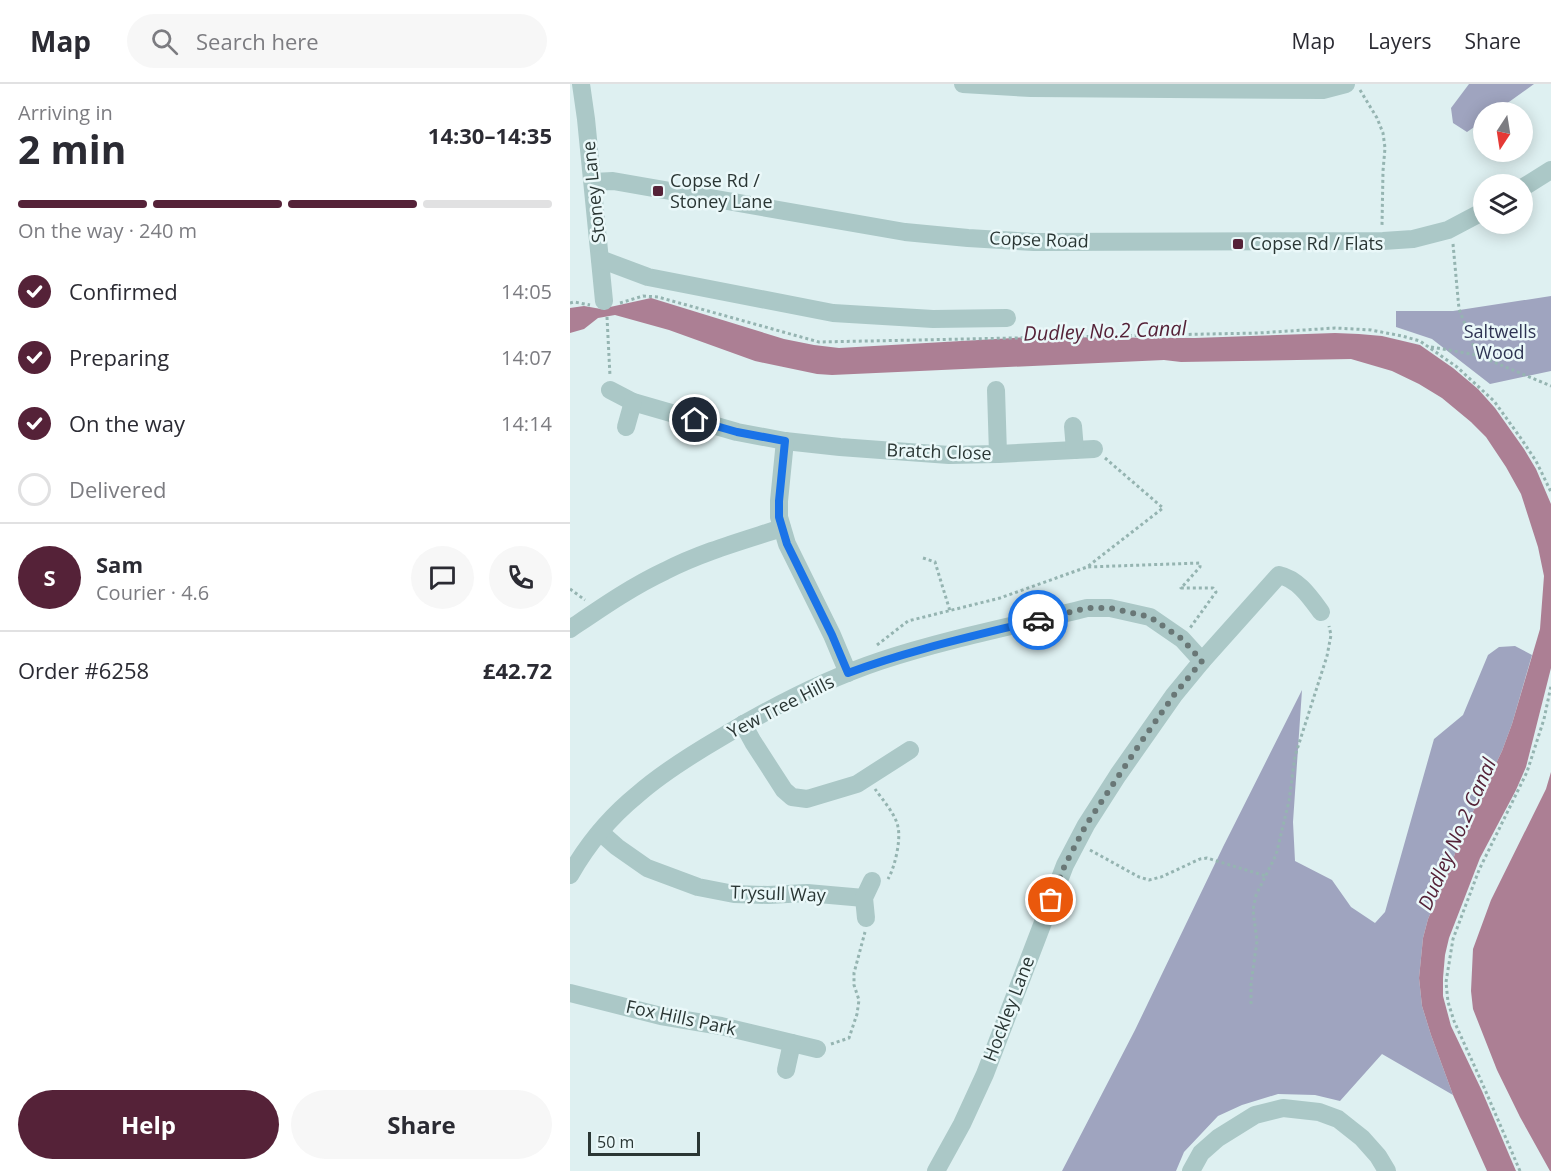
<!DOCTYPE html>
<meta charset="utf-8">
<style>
body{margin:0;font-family:"Open Sans",sans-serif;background:#f7f7f7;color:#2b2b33;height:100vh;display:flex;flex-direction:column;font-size:22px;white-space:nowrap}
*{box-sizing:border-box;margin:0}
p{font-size:20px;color:#7c7c81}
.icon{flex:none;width:33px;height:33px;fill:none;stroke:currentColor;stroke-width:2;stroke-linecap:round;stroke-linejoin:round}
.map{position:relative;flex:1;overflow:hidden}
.side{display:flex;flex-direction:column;background:#fff;width:570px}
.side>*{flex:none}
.needle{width:39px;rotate:192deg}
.fabs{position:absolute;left:903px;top:18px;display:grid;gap:12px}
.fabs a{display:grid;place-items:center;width:60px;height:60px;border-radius:50%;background:#fff;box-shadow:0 3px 15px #0003;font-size:30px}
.scale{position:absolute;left:18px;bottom:15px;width:112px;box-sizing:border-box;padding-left:6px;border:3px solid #2a3634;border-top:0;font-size:16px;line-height:21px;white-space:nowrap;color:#2a3634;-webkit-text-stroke:4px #eaf8f9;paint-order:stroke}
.pin{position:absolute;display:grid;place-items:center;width:51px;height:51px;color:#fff;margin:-26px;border:3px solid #fff;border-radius:50%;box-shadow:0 2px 6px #0007}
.courier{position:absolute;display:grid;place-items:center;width:60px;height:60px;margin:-30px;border:4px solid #1a73e8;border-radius:50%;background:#fff;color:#222;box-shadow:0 2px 8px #0007}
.overview em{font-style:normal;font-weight:700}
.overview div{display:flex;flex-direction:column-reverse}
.overview{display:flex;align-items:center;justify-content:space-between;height:102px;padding:0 18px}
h1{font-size:39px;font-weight:700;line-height:45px}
.bar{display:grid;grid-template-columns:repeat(4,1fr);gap:9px 6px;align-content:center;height:72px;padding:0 18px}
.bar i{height:8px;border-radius:4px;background:#e1e1e2}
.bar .selected{background:#552238}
.bar p{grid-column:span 4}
.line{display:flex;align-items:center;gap:15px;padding:0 18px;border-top:2px solid #e1e1e2}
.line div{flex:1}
.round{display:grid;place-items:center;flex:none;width:63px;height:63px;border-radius:32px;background:#f7f7f7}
ol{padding:0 18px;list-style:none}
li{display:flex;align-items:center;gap:18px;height:66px}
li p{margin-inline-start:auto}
li .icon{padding:6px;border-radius:50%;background:#552238;color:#fff;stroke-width:4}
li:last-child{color:#7c7c81}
li i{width:33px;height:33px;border:3px solid #e1e1e2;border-radius:50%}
.primary-button{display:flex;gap:12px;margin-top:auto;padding:12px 18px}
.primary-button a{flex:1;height:69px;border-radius:36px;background:#552238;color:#fff;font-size:24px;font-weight:700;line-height:69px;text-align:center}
.primary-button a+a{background:#f7f7f7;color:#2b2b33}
header{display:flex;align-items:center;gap:36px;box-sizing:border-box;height:84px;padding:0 30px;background:#fff;border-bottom:2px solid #e1e1e2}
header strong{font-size:28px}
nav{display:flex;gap:33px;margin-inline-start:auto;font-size:21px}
.search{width:420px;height:54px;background:#f7f7f7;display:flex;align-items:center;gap:15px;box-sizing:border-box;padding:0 21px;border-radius:33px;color:#7c7c81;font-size:22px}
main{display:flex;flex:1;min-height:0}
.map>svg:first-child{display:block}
.green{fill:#9fa4bf}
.water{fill:#ac7f94}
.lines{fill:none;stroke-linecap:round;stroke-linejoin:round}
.path{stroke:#95b4b1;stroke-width:3;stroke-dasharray:3 3;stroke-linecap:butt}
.minor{stroke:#abc8c7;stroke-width:18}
.done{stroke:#697776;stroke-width:6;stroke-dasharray:0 10.8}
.route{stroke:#1a73e8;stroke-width:8}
.poi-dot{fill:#552238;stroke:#eaf8f9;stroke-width:2}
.labels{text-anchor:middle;stroke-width:5;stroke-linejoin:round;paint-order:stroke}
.poi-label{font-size:18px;fill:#2a3634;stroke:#eaf8f9;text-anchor:start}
.street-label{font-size:18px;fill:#2a3634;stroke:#eaf8f9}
.park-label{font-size:18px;fill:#2f3453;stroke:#eaf8f9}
.water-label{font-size:20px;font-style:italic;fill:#552238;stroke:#eaf8f9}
</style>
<header>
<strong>Map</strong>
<div class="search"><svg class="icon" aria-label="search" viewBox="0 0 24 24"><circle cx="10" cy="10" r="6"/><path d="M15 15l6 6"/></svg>Search here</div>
<nav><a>Map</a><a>Layers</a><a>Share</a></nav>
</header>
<main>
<section class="side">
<div class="overview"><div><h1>2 min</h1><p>Arriving in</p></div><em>14:30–14:35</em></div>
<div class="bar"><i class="selected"></i><i class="selected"></i><i class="selected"></i><i></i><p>On the way · 240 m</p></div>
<ol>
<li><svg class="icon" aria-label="check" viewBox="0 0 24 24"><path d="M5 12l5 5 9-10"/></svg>Confirmed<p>14:05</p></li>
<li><svg class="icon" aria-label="check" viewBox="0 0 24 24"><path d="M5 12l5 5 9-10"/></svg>Preparing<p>14:07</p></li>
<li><svg class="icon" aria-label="check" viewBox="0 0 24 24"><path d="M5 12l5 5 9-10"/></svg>On the way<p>14:14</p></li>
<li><i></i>Delivered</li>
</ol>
<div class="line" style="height:108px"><b class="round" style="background:#552238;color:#fff">S</b><div><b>Sam</b><p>Courier · 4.6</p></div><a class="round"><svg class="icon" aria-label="chat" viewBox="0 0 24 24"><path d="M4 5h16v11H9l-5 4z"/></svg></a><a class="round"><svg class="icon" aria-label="phone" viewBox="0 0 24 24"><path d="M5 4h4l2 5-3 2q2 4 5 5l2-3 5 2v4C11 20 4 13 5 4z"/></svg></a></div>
<div class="line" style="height:78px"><div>Order #6258</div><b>£42.72</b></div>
<div class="primary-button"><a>Help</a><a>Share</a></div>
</section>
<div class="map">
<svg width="981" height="1087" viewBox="0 0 981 1087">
<rect width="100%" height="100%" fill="#def0f1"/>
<g class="green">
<path d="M899,0H964L925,28H914L913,37L897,48L883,39L881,24Z"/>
<path d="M981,212V287L920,300L862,255L826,243V227H883Z"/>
<path d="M945,562L962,571L942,640L932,667L889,757L880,785L858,835L853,854L849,894L852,922L861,951L883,1011L812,970L770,1017L745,1011L708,1010L672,1021L648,1032L614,1068L606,1087H492L565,946L653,763L732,606L723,738L725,777L762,796L781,823L805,839L815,828L864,655L893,631L918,571L929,563Z"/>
</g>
<g class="water">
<path d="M81,214L214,255L244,261L269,264L459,253L625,254L765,249L789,250L812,252L850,261L883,284L908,305L925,324L954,365L966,385L981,420V584L956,683L946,706L910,774L879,854L875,871L873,894V912L881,942L912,1007L946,1087H917L883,1011L861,951L852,922L849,894L853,854L858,835L880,785L889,757L932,667L942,640L970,545L974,492L968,463L951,410L936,383L916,353L901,338L872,314L849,300L822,287L781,275L611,278L594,276L262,291L247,290L185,277L99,246L45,231L28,234L14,245L0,249V224L14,222L31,225Z"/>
<path d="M981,688V1087H980L950,1033L927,986L903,925L901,907L903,865L921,816L976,705Z"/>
</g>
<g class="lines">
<g class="path">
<path d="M790,6L807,34L813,49L815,64L813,87L812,141"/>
<path d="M883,160L889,225L907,271"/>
<path d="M0,219L4,218L20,221"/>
<path d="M50,219L73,212L88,213L249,258L688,249L765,244L801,246L832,252L850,257L887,283L924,317L950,353L966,377L981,408"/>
<path d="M37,233L40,292"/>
<path d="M861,263L907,271L981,302"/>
<path d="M535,374L593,424L517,483L630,479V483L611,504H643L646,508L620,544"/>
<path d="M353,474L365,478L380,527"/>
<path d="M0,505L15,516"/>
<path d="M307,561L338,537L430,514L517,483"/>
<path d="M305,705C312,715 326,731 328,743C331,756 325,783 318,795"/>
<path d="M520,766L569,793L579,796L591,793L630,775L637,774L696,792"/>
<path d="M681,920V900L687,857L683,826L686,811L706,771L719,717L725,672L757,572L761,551L759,542"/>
<path d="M261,960L279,954L287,930L289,916L284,901V889L295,848"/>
<path d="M950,1087L913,1001L884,937L878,918L876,898L883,855L909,786L957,688L974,635L981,602"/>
</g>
<g class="minor">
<path d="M11,0L16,35L34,217"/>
<path d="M393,0L461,4L753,6L776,0"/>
<path d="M23,98L43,97L335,148L398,154L464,158L813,157L843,155L878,146L914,127"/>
<path d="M952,104L981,86"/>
<path d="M30,175L78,193L263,229L363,235L437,234"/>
<path d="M40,306L63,318L167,348L215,357L270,363L379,371L428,370L524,365"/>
<path d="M426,306L428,370"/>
<path d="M503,342L505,366"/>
<path d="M56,343L63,318"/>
<path d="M215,357L209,417V433L217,460L262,551L278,589"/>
<path d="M0,545C31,524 61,503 95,487C132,468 172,457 212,444"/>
<path d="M173,640L183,658L214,706L222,713L237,715L287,700L340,666"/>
<path d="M30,748L47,763L77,784L128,803L164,810L198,811L237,809L294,814"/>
<path d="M0,791C17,761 40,733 67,711C92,689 121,671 150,654C200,624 253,596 310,577C377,555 448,541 517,524H540L580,533L612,555L632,577"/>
<path d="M296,834L294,814L302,797"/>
<path d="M0,909L91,932L151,942L247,965"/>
<path d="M216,986L222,959"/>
<path d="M366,1087L392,1040L415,990L495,781L516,741L548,691L604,611L632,577L709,491C728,495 740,513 751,528"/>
<path d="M621,1087L631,1069L648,1054L685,1031L713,1024L749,1028L768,1035L792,1054L808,1072L817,1087"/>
</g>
</g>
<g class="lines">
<path class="done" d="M468,536L517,524H540L580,533L612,555L632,577L604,611L571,658L516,741L495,781L481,816"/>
<path class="route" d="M125,336L167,348L215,357L209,417V433L217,460L262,551L278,589C340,566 404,552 468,536"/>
</g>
<g class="poi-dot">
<rect x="82" y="101" width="12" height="12" rx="3"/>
<rect x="662" y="154" width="12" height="12" rx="3"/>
</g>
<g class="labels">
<g class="poi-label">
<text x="100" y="103">Copse Rd /<tspan x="100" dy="21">Stoney Lane</tspan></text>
<text x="680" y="166">Copse Rd / Flats</text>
</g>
<g class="street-label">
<text transform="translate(24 108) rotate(-96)" y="6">Stoney Lane</text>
<text transform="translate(469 156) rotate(2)" y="6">Copse Road</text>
<text transform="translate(369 368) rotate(2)" y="6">Bratch Close</text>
<text transform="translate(211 623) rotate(-27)" y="6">Yew Tree Hills</text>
<text transform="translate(208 810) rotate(2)" y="6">Trysull Way</text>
<text transform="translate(439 925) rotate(-69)" y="6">Hockley Lane</text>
<text transform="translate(111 934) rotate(12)" y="6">Fox Hills Park</text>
</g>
<g class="park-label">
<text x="930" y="254">Saltwells<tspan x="930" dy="21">Wood</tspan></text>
</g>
<g class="water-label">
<text transform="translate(535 247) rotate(-2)" y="7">Dudley No.2 Canal</text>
<text transform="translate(887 750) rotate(-66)" y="7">Dudley No.2 Canal</text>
</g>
</g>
</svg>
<div class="fabs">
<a><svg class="needle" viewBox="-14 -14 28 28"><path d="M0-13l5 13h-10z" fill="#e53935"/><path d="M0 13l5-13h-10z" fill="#7c7c81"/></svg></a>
<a><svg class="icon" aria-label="layers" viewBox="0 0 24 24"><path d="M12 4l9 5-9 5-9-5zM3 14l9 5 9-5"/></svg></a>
</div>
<div class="scale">50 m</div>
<div class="pin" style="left:481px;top:816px;background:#ea580c"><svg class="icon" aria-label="bag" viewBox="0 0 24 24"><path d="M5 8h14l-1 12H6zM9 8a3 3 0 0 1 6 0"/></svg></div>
<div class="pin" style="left:125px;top:336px;background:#1f2937"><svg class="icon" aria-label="home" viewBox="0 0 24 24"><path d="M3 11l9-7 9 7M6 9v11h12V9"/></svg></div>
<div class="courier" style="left:468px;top:536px"><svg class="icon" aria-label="car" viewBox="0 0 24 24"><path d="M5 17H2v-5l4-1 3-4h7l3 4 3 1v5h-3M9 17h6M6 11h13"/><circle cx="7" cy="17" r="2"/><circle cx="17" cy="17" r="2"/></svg></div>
</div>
</main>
